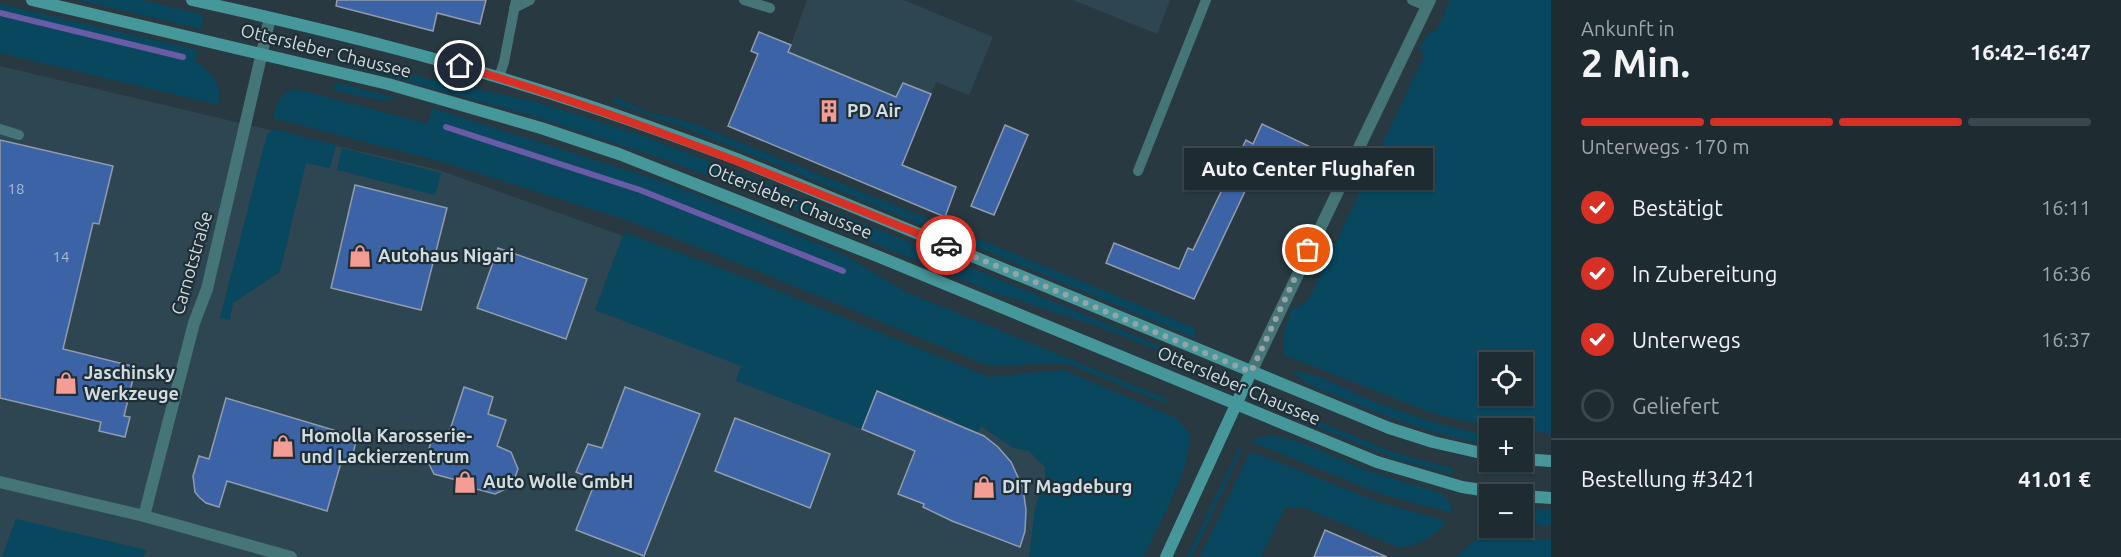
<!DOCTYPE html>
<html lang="de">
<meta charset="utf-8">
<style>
body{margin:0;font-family:Ubuntu,sans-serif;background:#2b373d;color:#f1f3f6;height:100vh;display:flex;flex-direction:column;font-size:22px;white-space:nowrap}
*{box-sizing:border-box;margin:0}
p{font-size:20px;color:#a1a7ab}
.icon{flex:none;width:33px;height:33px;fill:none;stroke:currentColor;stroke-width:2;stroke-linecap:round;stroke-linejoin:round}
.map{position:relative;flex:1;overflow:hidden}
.drawer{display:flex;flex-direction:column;background:#1e2b31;width:570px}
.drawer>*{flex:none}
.fabs{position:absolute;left:1479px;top:352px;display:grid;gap:12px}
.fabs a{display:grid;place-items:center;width:54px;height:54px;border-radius:0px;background:#1e2b31;box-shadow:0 2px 4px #0004,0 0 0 2px #3c474d;font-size:30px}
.pin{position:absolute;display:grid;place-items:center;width:51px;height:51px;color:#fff;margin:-26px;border:3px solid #fff;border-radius:50%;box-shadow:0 2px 6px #0007}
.courier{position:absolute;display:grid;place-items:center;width:60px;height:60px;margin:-30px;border:4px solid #d93025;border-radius:50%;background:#fff;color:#222;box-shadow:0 2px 8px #0007}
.bubble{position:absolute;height:42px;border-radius:0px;background:#1e2b31;box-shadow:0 2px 4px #0004,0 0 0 2px #3c474d;font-size:20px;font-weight:700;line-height:42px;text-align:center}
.headline em{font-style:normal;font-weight:700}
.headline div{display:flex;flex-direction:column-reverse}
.headline{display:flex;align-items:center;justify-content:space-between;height:102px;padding:0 30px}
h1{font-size:39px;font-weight:700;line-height:45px}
.bar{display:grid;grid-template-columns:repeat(4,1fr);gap:9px 6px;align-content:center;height:72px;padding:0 30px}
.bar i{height:8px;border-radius:4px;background:#3c474d}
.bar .selected{background:#d93025}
.bar p{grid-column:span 4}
.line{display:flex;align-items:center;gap:15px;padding:0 30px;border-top:2px solid #3c474d}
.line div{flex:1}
ol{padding:0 30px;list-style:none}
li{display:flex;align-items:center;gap:18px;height:66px}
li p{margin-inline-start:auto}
li .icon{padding:6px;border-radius:50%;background:#d93025;color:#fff;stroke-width:4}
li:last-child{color:#a1a7ab}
li i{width:33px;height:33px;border:3px solid #3c474d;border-radius:50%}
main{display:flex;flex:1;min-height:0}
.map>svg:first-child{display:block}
.built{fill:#2e4651}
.green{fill:#08475e;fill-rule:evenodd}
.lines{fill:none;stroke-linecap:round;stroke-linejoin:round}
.stream{stroke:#6a5ba6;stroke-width:6}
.building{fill:#3b63a6;stroke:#929cab;stroke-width:1.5}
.lane{stroke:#457576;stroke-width:10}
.street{stroke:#457576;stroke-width:12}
.secondary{stroke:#469799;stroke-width:12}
.done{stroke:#96a3a9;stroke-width:6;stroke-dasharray:0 10.8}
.route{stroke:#d93025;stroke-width:8}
.labels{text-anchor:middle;stroke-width:4.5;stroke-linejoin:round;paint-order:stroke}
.number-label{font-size:15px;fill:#acbed2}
.street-label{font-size:18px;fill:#d2dce1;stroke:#1e2f36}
.poi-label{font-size:18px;font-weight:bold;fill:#d2dce1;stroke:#1e2f36;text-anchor:start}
</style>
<main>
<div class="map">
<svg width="1551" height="557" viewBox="0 0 1551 557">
<rect width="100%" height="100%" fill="#283941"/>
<g class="built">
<path d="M807,0H904L993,37L969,95L936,82L931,94L903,83L896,97L788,52Z"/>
<path d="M1073,0H1170L1157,34Z"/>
<path d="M0,66L439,170L735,276L990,384L1139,557H143L146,551L0,557Z"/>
</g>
<g class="green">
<path d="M78,0H142L204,15L201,29Z"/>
<path d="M1450,0H1551V433L1498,428L1435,414L1284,355V332L1291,310L1308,301L1424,56L1420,47L1427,34L1437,30ZM1490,363H1522V396H1490Z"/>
<path d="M0,4L198,50L195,61C209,71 223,84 219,102L215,104L0,53Z"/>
<path d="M338,56L429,79L537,102L640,135L763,182L1187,357L1185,361L1100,327L992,292L758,195L669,161L530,115L336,62Z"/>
<path d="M335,82L396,98L395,100L368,98L334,90Z"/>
<path d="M296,89L428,124L432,108L655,179L747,214L844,255L904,291L1169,400L1164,403L1066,363L989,366L711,252L626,220L446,163L273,118C277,104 279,92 296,89Z"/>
<path d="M615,97L647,112L692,123L946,226L939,232L702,134L613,103Z"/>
<path d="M274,129L336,145L330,168L306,163L280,272L233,303L230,320L220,318L267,134Z"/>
<path d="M342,148L441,173L435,195L337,170Z"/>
<path d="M959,231L1195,328V338L956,238Z"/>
<path d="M624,232L746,278L989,377L1064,370L1176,418L1189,432C1195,462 1156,529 1143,557H1029L1035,507L1045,482V467L1029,451L1013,448L981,426L978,432L970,429L968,434L952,428L954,420L878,391L862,429L736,381L741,366L595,310Z"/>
<path d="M1292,372C1313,370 1349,392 1370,400C1409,415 1448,428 1489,435V444C1440,437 1395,420 1349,401C1330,393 1307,386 1292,372Z"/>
<path d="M1300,414L1395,453L1453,469L1454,472L1452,474L1396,459L1298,419L1297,416Z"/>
<path d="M1271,435L1297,441L1369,471L1441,493L1450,502L1452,513L1381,494L1250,441Z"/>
<path d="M1239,448L1242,449L1192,557H1187Z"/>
<path d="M1252,452L1381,503L1446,521C1436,537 1416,547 1398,547L1305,508H1285L1261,557H1200L1249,454Z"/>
<path d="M1522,509H1551V526L1523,524Z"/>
<path d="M16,519L146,550L143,557H2Z"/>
<path d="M1483,534L1551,540V557H1455Z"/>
</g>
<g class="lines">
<g class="stream">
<path d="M0,13L183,57"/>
<path d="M446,127L640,190L843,271"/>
</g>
</g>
<g class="building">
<path d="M337,0H486L480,24L437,13L433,31L336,6Z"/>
<path d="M759,32L791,45L788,52L896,97L903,83L931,94L902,165L956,187L945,217L728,126L758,54L751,51Z"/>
<path d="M1262,124L1319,151L1300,190L1256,168L1194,299L1106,263L1114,243L1179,269L1188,248L1193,250L1246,140L1253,144Z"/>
<path d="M1005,125L1028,135L994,215L971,206Z"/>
<path d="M0,140L113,166L99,224L93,223L63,349L136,367L124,416L130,417L125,437L99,431L101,422L0,398Z"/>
<path d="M355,185L447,208L421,310L331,288Z"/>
<path d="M498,248L587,279L566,339L477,308Z"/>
<path d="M464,387L493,397L488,414L506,420L497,446L511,452L518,469L512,486L495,494L476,489L475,485L434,474L426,458L432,439L450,430Z"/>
<path d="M625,387L700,414L644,556L576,530L596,480L576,472L588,444L602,448Z"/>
<path d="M877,391L984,436L998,447L1011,462L1023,488L1026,510L1025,531L1020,547L952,521L923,507L924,504L898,494L915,451L862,429Z"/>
<path d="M226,398L357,437L351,462L342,459L327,511L227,481L219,507L206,503L199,497L195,492L193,476L199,456L209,459Z"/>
<path d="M735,418L830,454L810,508L715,471Z"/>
<path d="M1325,530L1387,557H1314Z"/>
</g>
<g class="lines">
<g class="lane">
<path d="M744,0L770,8"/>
<path d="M1412,0L1427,6"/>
<path d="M514,8L530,0"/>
<path d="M499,77L504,62L516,0"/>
<path d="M0,129L19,135"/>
<path d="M1138,171L1206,0"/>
</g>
<g class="street">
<path d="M1251,372L1430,0"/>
<path d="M0,482L144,516L291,557"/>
<path d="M144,516L194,323L207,289L270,18"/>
</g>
<g class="secondary">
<path d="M32,0L388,84L541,128L619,154L877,256L1377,462L1462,487L1514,495"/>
<path d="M192,0C323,29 455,61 583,104C635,121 686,140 737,159L1389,428L1433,442L1490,455"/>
<path d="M1522,459L1551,461"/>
<path d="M1522,496L1551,498"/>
<path d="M1166,557L1251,372"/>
</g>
</g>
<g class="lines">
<path class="done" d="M946,245L1251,372L1308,250"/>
<path class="route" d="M460,66C627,115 785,179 946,245"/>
</g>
<defs>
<g id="building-bare" transform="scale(1.8)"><path d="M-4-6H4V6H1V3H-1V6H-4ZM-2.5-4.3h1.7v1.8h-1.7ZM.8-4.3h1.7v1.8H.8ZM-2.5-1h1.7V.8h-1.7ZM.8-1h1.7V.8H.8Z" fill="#f59c94" stroke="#1e2f36" stroke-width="2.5" paint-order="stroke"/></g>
<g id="shop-bare" transform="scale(1.8)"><path d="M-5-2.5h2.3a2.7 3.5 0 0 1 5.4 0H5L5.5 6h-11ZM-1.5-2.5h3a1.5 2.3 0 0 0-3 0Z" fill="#f59c94" stroke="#1e2f36" stroke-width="2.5" paint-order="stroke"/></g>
</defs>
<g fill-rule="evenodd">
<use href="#building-bare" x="829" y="111"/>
<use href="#shop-bare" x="360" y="256"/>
<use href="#shop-bare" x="66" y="383"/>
<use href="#shop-bare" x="283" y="446"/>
<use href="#shop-bare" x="465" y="482"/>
<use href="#shop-bare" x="984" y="487"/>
</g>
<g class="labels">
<g class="number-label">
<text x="16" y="194">18</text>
<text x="61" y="262">14</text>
</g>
<g class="street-label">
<text transform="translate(326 51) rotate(14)" y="6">Ottersleber Chaussee</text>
<text transform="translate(790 201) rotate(22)" y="6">Ottersleber Chaussee</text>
<text transform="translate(192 263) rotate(-74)" y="6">Carnotstraße</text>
<text transform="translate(1239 386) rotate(23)" y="6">Ottersleber Chaussee</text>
</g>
<g class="poi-label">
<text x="847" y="117">PD Air</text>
<text x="378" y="262">Autohaus Nigari</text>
<text x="84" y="379">Jaschinsky<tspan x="84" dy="21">Werkzeuge</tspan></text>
<text x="301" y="442">Homolla Karosserie-<tspan x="301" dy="21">und Lackierzentrum</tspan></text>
<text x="483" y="488">Auto Wolle GmbH</text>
<text x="1002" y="493">DIT Magdeburg</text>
</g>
</g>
</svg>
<div class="fabs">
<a><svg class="icon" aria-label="locate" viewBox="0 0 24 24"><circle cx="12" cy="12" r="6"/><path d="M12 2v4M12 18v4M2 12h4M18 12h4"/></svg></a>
<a>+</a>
<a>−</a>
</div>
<div class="pin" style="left:1308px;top:250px;background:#ea580c"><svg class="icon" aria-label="bag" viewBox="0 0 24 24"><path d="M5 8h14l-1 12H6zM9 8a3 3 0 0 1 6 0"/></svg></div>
<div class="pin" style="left:460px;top:66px;background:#1f2937"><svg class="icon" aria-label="home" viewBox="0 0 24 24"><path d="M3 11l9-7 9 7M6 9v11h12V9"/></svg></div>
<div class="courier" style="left:946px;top:245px"><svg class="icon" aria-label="car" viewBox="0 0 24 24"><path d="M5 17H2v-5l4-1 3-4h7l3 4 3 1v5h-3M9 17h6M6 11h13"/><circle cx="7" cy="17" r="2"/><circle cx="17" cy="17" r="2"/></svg></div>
<div class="bubble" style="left:1184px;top:148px;width:249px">Auto Center Flughafen</div>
</div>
<section class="drawer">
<div class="headline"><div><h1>2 Min.</h1><p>Ankunft in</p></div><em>16:42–16:47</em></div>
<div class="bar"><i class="selected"></i><i class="selected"></i><i class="selected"></i><i></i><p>Unterwegs · 170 m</p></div>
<ol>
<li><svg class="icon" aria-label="check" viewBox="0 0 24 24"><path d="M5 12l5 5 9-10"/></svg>Bestätigt<p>16:11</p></li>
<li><svg class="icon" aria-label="check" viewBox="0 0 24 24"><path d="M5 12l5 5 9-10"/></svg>In Zubereitung<p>16:36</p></li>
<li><svg class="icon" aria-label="check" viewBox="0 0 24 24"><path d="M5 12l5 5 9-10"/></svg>Unterwegs<p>16:37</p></li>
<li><i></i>Geliefert</li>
</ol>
<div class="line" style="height:78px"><div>Bestellung #3421</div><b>41.01 €</b></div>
</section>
</main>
